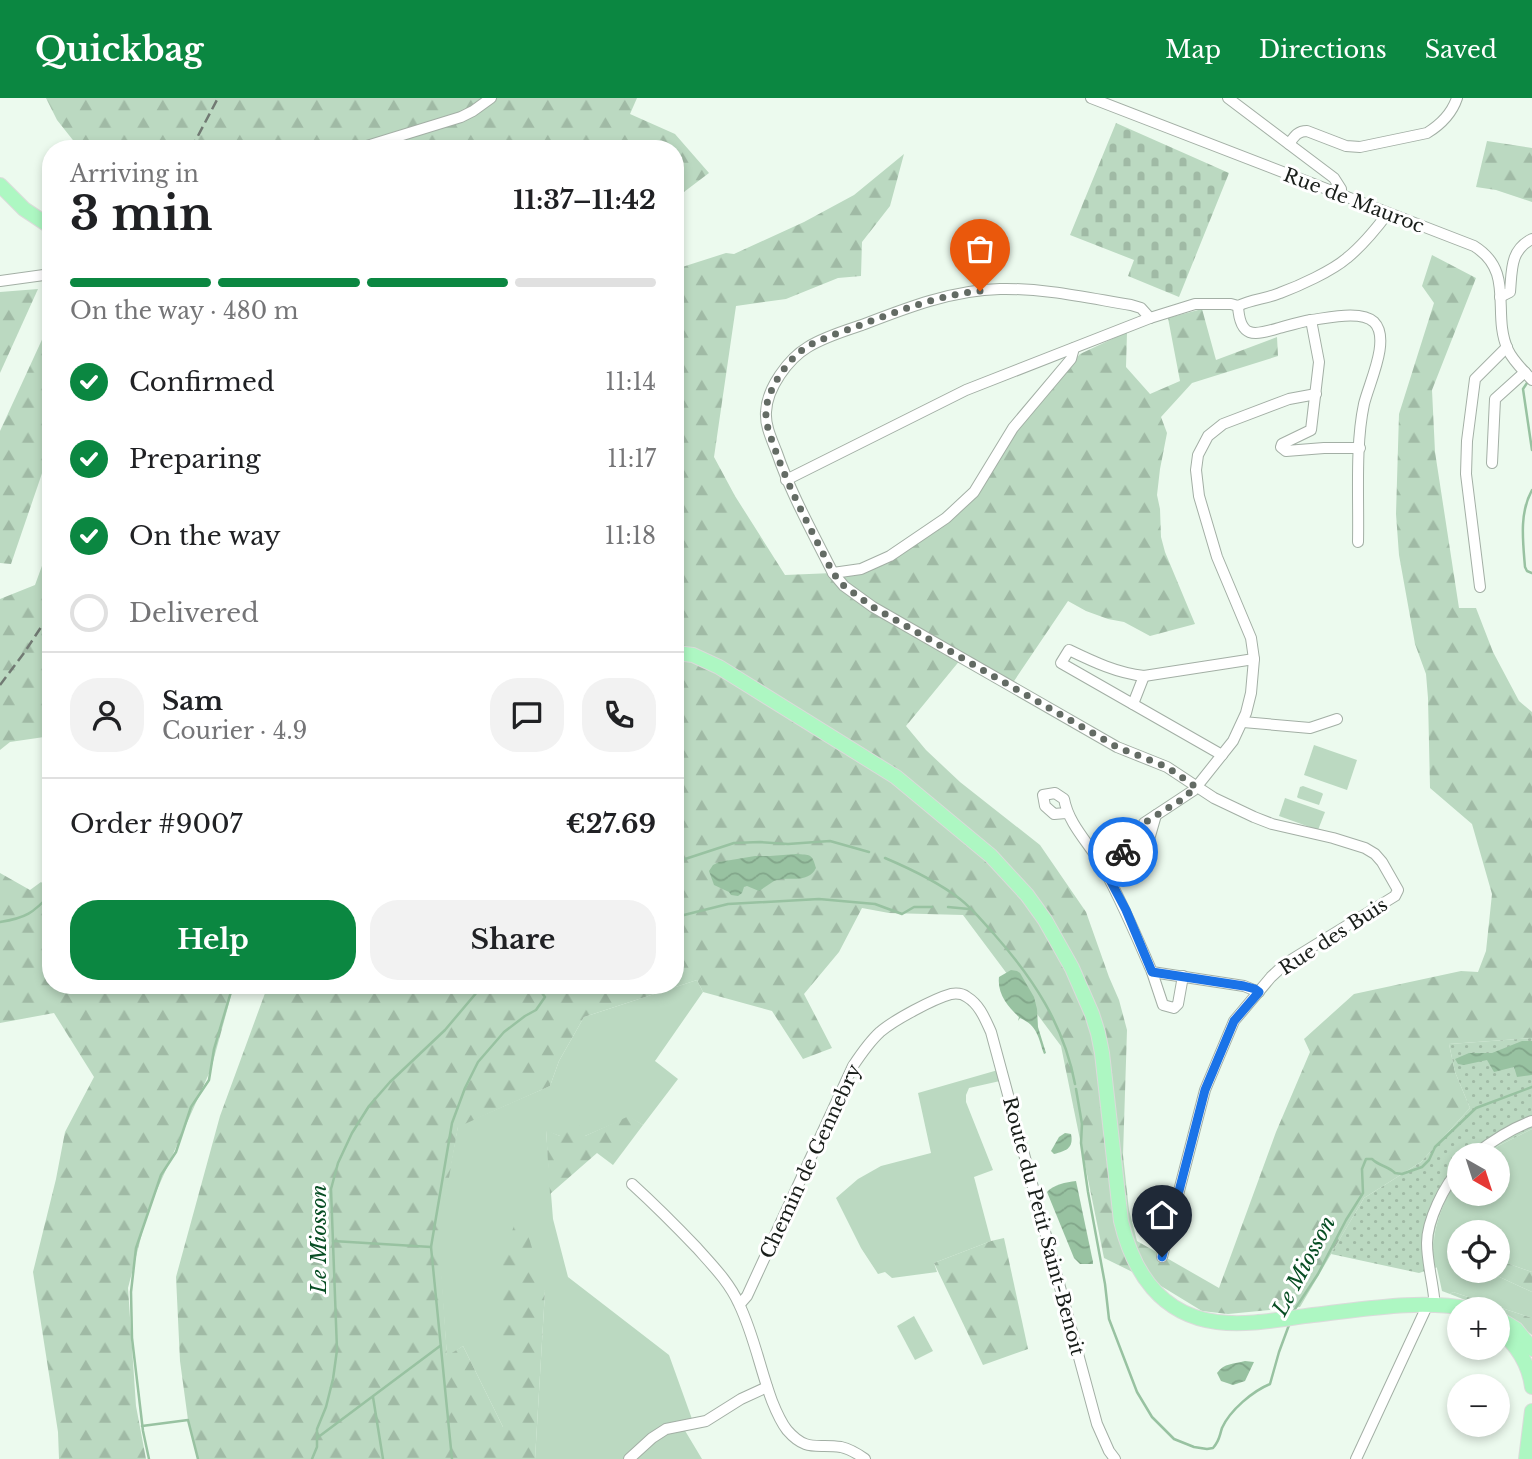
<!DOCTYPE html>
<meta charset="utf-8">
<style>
body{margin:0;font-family:"Libre Baskerville",serif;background:#f2f2f2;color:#202124;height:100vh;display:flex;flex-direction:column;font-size:26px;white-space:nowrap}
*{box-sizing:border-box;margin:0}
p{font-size:23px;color:#757577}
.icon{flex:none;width:38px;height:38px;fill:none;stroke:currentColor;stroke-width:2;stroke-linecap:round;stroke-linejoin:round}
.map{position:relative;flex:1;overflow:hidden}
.details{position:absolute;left:42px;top:42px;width:642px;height:854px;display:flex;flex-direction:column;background:#fff;border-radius:28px;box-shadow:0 4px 10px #0003}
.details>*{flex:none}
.needle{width:46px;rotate:141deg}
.buttons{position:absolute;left:1447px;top:1045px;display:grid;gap:14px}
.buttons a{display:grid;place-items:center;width:63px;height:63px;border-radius:50%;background:#fff;box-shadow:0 4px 10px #0003;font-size:35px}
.pin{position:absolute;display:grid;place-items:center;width:60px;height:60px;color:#fff;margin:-72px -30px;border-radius:50% 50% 50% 0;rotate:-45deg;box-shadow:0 0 7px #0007}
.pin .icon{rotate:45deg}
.courier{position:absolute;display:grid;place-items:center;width:70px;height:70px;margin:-35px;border:5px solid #1a73e8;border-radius:50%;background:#fff;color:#222;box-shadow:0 2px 9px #0007}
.overview em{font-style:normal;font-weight:800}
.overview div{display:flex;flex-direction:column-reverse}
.overview{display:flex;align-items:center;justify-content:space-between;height:119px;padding:0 28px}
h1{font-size:46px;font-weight:800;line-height:52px}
.bar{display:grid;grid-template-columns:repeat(4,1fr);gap:10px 7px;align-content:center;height:84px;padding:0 28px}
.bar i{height:9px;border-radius:5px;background:#e0e0e0}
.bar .current{background:#0b8741}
.bar p{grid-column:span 4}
.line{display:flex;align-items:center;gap:18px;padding:0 28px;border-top:2px solid #e0e0e0}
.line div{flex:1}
.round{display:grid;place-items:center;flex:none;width:74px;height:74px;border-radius:28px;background:#f2f2f2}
ol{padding:0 28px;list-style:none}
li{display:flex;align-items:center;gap:21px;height:77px}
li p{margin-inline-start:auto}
li .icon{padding:7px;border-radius:50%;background:#0b8741;color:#fff;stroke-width:4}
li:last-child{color:#757577}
li i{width:38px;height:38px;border:4px solid #e0e0e0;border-radius:50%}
.action{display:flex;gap:14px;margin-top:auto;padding:14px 28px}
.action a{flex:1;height:80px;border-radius:28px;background:#0b8741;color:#fff;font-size:28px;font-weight:800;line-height:80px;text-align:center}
.action a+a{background:#f2f2f2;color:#202124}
header{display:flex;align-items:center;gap:42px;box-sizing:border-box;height:98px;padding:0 35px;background:#0b8741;color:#fff}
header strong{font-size:33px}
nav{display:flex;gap:38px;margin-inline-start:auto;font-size:24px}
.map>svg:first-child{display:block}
.grass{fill:#bbd9c1}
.forest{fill:url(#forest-firs)}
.cemetery{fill:url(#cemetery-stones)}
.garden{fill:url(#garden-dots)}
.water{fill:url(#water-waves)}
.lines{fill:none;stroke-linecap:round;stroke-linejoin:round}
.stream{stroke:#98c2a1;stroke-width:2.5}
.minor-casing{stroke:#a3afa5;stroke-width:12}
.major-casing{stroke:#dadbda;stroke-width:16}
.minor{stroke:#fff;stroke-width:10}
.major{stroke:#adf7c2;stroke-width:14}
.rail{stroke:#717a73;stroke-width:2.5;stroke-dasharray:10 5;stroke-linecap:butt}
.done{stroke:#636b64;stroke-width:7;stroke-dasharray:0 12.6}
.route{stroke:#1a73e8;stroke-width:9}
.labels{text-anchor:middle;stroke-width:6;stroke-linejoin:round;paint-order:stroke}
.street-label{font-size:19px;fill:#191e1a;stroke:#fff}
.water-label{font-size:21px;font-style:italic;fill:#084e24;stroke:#fff}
</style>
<header>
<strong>Quickbag</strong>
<nav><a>Map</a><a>Directions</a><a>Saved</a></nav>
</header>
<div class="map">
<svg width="1532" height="1361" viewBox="0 0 1532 1361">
<defs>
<pattern id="forest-firs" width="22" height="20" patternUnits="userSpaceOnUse" patternTransform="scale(1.75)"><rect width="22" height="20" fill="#bbd9c1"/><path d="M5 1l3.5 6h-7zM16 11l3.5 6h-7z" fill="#a0baa5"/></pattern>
<pattern id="cemetery-stones" width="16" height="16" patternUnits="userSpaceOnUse" patternTransform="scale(1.75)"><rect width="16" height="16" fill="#bbd9c1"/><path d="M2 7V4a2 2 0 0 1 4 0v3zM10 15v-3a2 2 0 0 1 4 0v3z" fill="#a0baa5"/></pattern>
<pattern id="garden-dots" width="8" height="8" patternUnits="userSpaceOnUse" patternTransform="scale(1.75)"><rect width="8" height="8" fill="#bbd9c1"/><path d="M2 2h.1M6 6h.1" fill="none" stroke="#a0baa5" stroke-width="1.8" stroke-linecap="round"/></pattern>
<pattern id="water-waves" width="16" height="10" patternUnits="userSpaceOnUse" patternTransform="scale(1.75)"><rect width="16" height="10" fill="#98c2a1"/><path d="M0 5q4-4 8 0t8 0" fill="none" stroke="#82a68a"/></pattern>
</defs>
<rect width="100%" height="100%" fill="#ecfaee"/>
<g class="grass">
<path d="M1314,647L1357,662L1347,692L1304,677Z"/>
<path d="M1303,688L1322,695L1323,696L1319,707L1298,700L1297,699L1300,689Z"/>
<path d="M1285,700L1325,714L1318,732L1279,718Z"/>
<path d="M697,882L703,894L655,963L678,981L643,1027L629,1019L585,1038H560L546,1033L553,1121L568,1179L669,1257L692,1321L684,1331L702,1361H535L545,1193L503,1160L504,1331L463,1248L447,1259L438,1136L458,1028L550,988L559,963L584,919Z"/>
<path d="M998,972L1000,983L969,990L966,997V1004L993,1072L974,1079L991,1143L934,1165L937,1174L892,1180L885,1174L878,1176L861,1150L836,1100L858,1081L881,1068L931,1055L918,995Z"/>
<path d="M1532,1031V1174L1498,1162V1134H1460V1172L1491,1173L1493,1176L1532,1194V1220L1453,1194L1450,1196L1442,1193C1439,1177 1433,1159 1434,1143C1435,1124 1447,1094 1459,1081L1460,1096H1498V1057H1486L1498,1048Z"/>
<path d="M914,1218L933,1253L915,1262L897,1228Z"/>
</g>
<g class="forest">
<path d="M46,0H637L630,16L675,36L709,75L676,100V51H80L57,22Z"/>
<path d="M1487,43L1532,50V104L1496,92L1476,89Z"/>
<path d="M904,56L890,108L862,144L861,178L838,180L786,201L736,208L714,359L735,398L785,477L833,475L890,458L974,394L1013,330L1080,256L1127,234L1126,269L1150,296L1180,283L1168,220L1202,211L1216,262L1277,239L1278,258L1192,285L1161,319L1167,335L1160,371L1157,397L1160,411L1161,439L1165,454L1195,526L1150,538L1124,524L1108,521L1086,513L1068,503L1010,589L961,561L906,628L926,652L960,684L1040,747L1086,814L1109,879L1119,902L1127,932L1123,1057L1129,1112L1137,1143L1219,1190L1276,1034L1310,954L1304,941L1354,896L1461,873L1478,874L1486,853L1492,796L1472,726L1430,690L1428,600L1426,576L1415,546L1399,457L1396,416L1399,316L1434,205L1422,188L1432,157L1476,180L1432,292L1435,354L1459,510H1476L1493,554L1519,603L1532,614V940L1449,946L1455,974L1470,1010L1421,1064L1364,1100L1300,1209L1228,1216L1202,1213L1161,1188L1104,1160L1061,948L963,817L889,815L862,810L839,854L804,896L832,950L803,961L772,913L703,894L697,882L584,919L559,963L550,988L458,1029L439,1136L447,1258L463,1248L503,1329V1160L520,1110L545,1193L535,1361H198L188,1322L180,1263L176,1179L220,1018L268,887H676V171L726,155L734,156L804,124L854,97Z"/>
<path d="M38,191L0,275V194Z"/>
<path d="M51,222V349L11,466L0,465V333Z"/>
<path d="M51,443V638L10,644L0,652V501L35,487Z"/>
<path d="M0,775L30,792L41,784L51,792V887H234L211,971L148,1112L128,1190L136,1308L146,1361H59L58,1334L33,1174L56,1081L65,1034L94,979L54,915L0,925Z"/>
<path d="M574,1016L585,1038L629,1018L643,1027L613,1067L597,1055L550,1096L546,1032L560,1038Z"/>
<path d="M1004,1140L1028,1251L983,1267L934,1165L991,1143Z"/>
<path d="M1498,1162L1532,1174V1194L1493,1176L1491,1173L1498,1172Z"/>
<path d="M1453,1194L1532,1220V1237L1511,1220L1498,1215V1211H1488L1450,1196Z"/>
</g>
<path class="cemetery" d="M1116,25L1229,75L1179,199L1128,178L1134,162L1070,137Z"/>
<path class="garden" d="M1532,940V1031L1498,1048L1486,1057H1460L1459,1081C1446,1095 1437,1120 1434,1139C1433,1149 1436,1159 1438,1169L1419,1175L1331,1156L1364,1100L1421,1064L1470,1010L1455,974L1449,946Z"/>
<g class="water">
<path d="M796,756C810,757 812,755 816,770C807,787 789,777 774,783C769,786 764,790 759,793L747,788L744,789L742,795L738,798L731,797L729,794L714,787L709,773L713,767L719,764L755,758H770Z"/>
<path d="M1011,872L1017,873L1020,875L1034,899L1037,911L1038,929L1046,955L1044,956C1038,939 1038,928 1020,920L1018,923L1019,919C1008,909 997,896 999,879Z"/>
<path d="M1522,943H1532V977L1517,979L1514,969L1494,974L1487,962L1464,967L1458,966L1455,961L1469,955H1492Z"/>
<path d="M1065,1035L1071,1036C1074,1050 1066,1053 1054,1056L1051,1053L1059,1039Z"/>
<path d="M1076,1083L1093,1164V1166H1080L1074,1160L1047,1094C1053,1087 1066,1084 1076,1083Z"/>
<path d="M1245,1263L1254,1264L1245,1283L1233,1287L1221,1283L1217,1275C1224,1265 1234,1266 1245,1263Z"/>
</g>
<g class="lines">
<g class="stream">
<path d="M1527,285L1523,291L1532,352"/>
<path d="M1532,392C1519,415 1523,444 1525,469L1527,473L1532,475"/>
<path d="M885,760C911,771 938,784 960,801C973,811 983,824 994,836C1033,880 1064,927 1075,986"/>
<path d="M676,764L734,745L760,744L788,746L830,743L869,754"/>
<path d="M948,809L969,811"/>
<path d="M676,819L728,806L819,801L875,806L902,816L914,809H932"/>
<path d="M0,824C26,820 33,815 51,796"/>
<path d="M1076,991L1082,1026L1081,1045L1088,1094L1105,1186L1109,1221L1137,1294L1152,1319L1174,1341L1194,1349L1207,1351L1213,1350C1220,1342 1219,1339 1222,1330C1230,1312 1253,1293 1270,1286L1279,1254L1289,1227"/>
<path d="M333,1143L431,1149"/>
<path d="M1293,1214L1318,1176L1346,1122L1363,1095L1362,1071L1366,1061H1372C1379,1068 1388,1068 1395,1075L1402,1076L1422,1069L1429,1062L1435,1049L1476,1010L1532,989"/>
<path d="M373,1299L383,1361"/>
<path d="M142,1328L188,1322L198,1361"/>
<path d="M317,1340L440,1248"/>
<path d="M149,1361L143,1333L132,1240L131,1194L136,1150L161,1077L176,1054L191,1009L209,982L214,951L233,887"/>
<path d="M312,1361L317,1349V1331L326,1309L333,1281L337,1252L331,1091L338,1065L352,1035L369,1008L390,984L445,932L483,887"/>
<path d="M452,1361L431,1149L452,1025L465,990L478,964L504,934L525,918L536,912L545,899L539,891L541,887"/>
</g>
<g class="minor-casing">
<g id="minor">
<path d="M1091,0L1474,148C1516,174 1491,215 1508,252C1513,263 1524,273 1532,282"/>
<path d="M1228,0L1334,80L1341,91V97"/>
<path d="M1289,46C1294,39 1297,33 1307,33L1346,48L1360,49L1427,35C1440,27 1452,15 1457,0"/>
<path d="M357,51L461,19L473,13L491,0"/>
<path d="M0,183L51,176"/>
<path d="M1500,199L1510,194C1512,172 1510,152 1532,141"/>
<path d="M1238,208C1240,240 1253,238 1279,230C1290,227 1300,224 1311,222L1319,264L1311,332L1282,346L1281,349L1286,353L1324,350H1360"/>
<path d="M1150,220L1141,210L1131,207C1088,200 1044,190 1000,191C952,192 906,210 862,227C844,233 824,239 808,249C788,261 767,290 766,314C765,328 772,342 777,355C791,396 813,435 833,475L844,488L873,509L1117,649L1167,669L1214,700L1254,719L1272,726L1333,740L1365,750L1375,756L1382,764L1398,792L1395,798L1286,865L1271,879L1234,923L1218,961L1205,992L1162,1159"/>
<path d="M1311,222C1328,220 1361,212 1374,224C1391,241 1369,285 1364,306C1355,348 1359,401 1358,444"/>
<path d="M1492,365L1495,301L1525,274"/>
<path d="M786,382L966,292L1150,220L1195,206H1231L1238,208C1252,201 1266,201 1280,195C1299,188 1332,173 1347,160C1363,147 1376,131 1388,115"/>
<path d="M833,475L861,471L890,458L946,420L974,394L1013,330L1071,261L1074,250"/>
<path d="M1480,489L1466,376L1467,343L1475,281L1507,249"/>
<path d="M1133,606L1144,578"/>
<path d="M1243,624L1310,630L1337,621"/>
<path d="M1222,657L1061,565L1069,552C1094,564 1117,575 1144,578L1254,561"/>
<path d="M1066,715L1054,716L1045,708L1043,697L1055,695L1064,701C1069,728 1091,747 1104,771C1122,804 1137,839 1152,874L1244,888L1259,894"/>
<path d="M1138,744L1150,738L1156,717"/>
<path d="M1102,767L1138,744L1144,725L1194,692L1233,643L1246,615L1251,595L1254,561L1251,540L1217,459L1199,398L1196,372L1198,357L1208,338L1223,326L1289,301L1316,296"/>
<path d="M1152,874L1163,907L1174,910L1178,906L1183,878"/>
<path d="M1474,1057C1492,1043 1510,1031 1532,1023"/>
<path d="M632,1086C655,1107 676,1128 697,1150C713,1168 729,1184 739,1206C754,1237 760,1271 772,1303C776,1313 780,1323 787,1332C807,1355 817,1345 841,1349C850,1351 858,1356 865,1361"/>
<path d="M740,1206L747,1198L853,968C861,956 869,944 880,934C894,922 933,901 951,896C957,895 963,896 967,899C980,907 985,921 991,934L1097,1326L1109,1353L1115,1361"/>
<path d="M1434,1206V1199C1432,1181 1427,1163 1427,1145C1427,1123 1444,1087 1460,1071"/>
<path d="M629,1361L652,1340L666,1331L706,1323L741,1301L767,1289"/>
<path d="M1356,1361L1428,1206"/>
</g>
</g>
<g class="major-casing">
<g id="major">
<path d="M0,87L24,111L51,129"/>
<path d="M676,555L693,557L719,569L896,679L991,758L1027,797L1045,822L1072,870L1092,916L1098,935L1102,955L1121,1123C1133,1174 1161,1217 1217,1224C1248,1228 1281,1221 1313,1217C1366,1211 1418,1201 1472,1211"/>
<path d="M1498,1220L1516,1231L1532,1251"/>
<path d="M1498,1231C1516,1246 1529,1266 1532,1289"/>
<path d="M1526,1361L1532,1313"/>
</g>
</g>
<use href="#minor" class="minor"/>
<use href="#major" class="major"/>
<g class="rail">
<path d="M191,51L218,0"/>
<path d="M0,587L24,555L51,514"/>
</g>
</g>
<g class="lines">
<path class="done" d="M980,193C940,197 901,212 863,226C845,233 825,239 808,248C789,259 767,291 766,313C765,327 772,342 776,354C791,396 813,435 833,475L844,488L873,509L1117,649L1167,669L1196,689L1181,702L1144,725L1139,744L1123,754"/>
<path class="route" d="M1123,754L1102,767L1126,812L1152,874L1244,888L1255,891L1259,894L1234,923L1205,992L1162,1159"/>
</g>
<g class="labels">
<g class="street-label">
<text transform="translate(1354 102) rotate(21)" y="7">Rue de Mauroc</text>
<text transform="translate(1333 838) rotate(-33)" y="7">Rue des Buis</text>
<text transform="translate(810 1063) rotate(-65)" y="7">Chemin de Gennebry</text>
<text transform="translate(1044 1128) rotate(75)" y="7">Route du Petit Saint-Benoit</text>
</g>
<g class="water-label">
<text transform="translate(319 1141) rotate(-90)" y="7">Le Miosson</text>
<text transform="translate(1304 1168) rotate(-62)" y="7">Le Miosson</text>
</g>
</g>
</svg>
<div class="buttons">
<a><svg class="needle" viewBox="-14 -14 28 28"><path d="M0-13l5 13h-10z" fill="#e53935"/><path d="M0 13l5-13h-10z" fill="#757577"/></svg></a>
<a><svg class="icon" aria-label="locate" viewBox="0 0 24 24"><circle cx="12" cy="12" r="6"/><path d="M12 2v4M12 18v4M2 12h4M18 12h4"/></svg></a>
<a>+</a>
<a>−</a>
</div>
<div class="pin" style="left:980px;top:193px;background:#ea580c"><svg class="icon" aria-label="bag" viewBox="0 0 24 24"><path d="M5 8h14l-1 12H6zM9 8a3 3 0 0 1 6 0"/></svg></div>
<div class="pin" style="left:1162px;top:1159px;background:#1f2937"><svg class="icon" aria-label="home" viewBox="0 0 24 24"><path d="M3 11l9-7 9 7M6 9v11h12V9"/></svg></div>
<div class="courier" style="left:1123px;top:754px"><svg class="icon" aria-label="bike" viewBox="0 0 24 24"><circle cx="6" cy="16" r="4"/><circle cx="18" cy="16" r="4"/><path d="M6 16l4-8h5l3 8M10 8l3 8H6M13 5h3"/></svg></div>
<section class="details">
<div class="overview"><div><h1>3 min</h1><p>Arriving in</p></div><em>11:37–11:42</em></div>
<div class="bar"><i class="current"></i><i class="current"></i><i class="current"></i><i></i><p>On the way · 480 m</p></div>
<ol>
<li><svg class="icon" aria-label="check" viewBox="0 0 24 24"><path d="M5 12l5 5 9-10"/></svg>Confirmed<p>11:14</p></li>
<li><svg class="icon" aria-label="check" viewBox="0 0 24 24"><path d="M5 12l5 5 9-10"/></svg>Preparing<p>11:17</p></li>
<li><svg class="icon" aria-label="check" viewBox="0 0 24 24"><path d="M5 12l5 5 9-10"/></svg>On the way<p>11:18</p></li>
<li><i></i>Delivered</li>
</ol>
<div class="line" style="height:126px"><a class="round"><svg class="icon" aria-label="person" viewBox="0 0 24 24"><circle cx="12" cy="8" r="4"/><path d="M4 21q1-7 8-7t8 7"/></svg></a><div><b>Sam</b><p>Courier · 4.9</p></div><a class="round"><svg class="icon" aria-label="chat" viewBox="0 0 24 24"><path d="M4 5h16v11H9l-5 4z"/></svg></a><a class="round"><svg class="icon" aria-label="phone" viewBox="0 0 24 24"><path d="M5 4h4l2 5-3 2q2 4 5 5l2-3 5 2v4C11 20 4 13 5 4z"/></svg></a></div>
<div class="line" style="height:91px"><div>Order #9007</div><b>€27.69</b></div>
<div class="action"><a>Help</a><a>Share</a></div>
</section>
</div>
